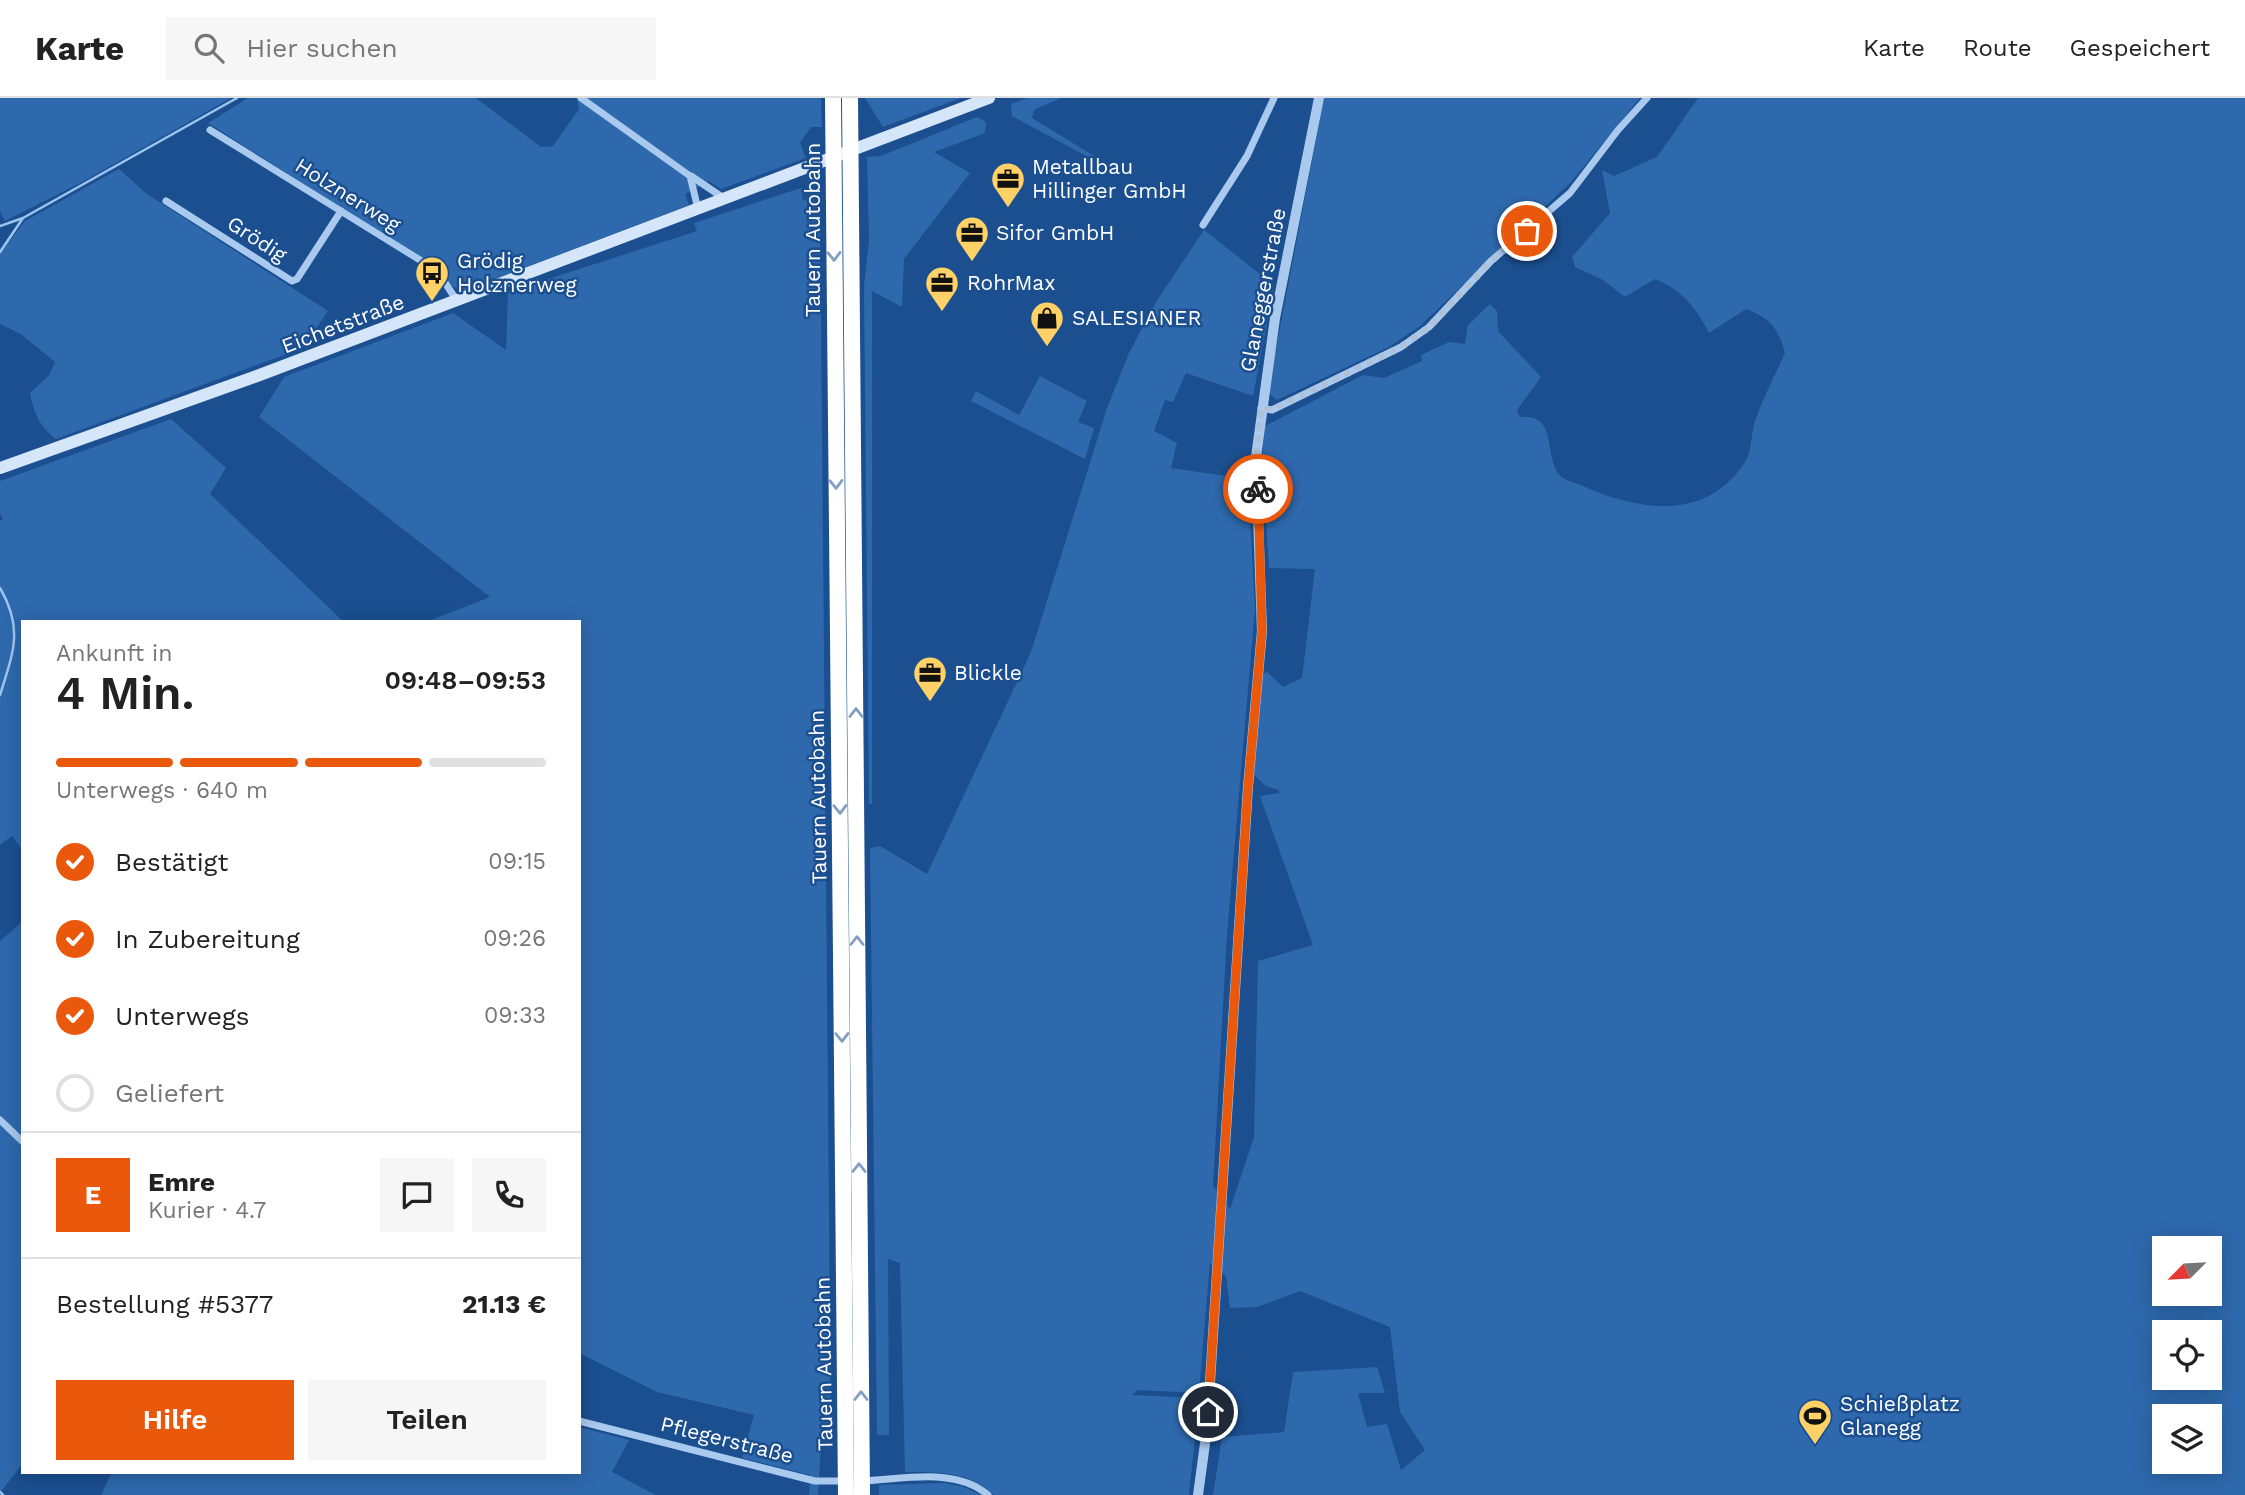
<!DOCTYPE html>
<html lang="de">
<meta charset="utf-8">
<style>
body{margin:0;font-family:"Work Sans",sans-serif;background:#f6f6f6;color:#222;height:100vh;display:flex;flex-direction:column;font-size:26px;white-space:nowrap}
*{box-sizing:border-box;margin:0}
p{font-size:23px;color:#767676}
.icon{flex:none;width:38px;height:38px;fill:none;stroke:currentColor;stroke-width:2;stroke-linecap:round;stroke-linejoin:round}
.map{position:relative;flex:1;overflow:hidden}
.panel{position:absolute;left:21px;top:522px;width:560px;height:854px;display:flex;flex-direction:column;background:#fff;border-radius:0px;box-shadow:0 4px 18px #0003}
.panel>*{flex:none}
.needle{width:46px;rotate:246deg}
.buttons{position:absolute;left:2152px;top:1138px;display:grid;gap:14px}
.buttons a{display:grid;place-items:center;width:70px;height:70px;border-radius:0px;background:#fff;box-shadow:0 4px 18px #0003;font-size:35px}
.pin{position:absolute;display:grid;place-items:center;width:60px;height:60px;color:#fff;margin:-30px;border:4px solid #fff;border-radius:50%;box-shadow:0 2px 7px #0007}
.courier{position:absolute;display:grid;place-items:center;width:70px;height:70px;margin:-35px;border:5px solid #ea580c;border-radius:50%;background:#fff;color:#222;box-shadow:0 2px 9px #0007}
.head em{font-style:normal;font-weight:600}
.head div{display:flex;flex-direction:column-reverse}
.head{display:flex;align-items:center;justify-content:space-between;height:119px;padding:0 35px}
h1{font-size:46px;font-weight:600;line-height:52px}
.bar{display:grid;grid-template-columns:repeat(4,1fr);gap:10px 7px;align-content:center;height:84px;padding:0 35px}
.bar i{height:9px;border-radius:5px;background:#e0e0e0}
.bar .active{background:#ea580c}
.bar p{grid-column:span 4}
.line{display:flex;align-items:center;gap:18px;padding:0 35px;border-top:2px solid #e0e0e0}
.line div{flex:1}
.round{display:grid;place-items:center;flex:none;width:74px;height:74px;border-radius:0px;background:#f6f6f6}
ol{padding:0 35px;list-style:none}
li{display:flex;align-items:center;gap:21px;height:77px}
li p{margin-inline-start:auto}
li .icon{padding:7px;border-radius:50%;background:#ea580c;color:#fff;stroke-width:4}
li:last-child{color:#767676}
li i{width:38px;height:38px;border:4px solid #e0e0e0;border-radius:50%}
.cta{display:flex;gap:14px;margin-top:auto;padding:14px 35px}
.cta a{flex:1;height:80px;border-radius:0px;background:#ea580c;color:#fff;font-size:28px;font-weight:600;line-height:80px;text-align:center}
.cta a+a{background:#f6f6f6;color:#222}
header{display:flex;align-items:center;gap:42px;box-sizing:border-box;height:98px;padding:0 35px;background:#fff;border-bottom:2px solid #e0e0e0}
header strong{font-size:33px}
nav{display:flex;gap:38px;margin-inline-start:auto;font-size:24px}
.search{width:490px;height:63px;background:#f6f6f6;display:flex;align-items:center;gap:18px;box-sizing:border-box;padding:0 24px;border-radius:0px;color:#767676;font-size:26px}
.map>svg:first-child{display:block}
.green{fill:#2e69ad;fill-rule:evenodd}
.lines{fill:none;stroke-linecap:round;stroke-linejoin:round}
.stream{stroke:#9cc4f0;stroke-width:2.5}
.minor{stroke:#a9c9ee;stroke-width:7}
.tertiary{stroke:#a9c9ee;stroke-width:10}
.secondary{stroke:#d6e6fa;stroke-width:12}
.motorway{stroke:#fff;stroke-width:16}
.oneway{stroke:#829ec1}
.done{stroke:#afc1d8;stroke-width:7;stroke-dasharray:0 12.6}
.route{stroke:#ea580c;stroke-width:9}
.labels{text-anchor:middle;stroke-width:5;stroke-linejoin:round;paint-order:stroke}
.poi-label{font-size:21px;fill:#fff;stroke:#1b4f8f;text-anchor:start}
.street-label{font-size:21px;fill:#fff;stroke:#1b4f8f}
</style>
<header>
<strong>Karte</strong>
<div class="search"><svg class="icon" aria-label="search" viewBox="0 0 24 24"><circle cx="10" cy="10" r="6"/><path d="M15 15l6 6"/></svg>Hier suchen</div>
<nav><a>Karte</a><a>Route</a><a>Gespeichert</a></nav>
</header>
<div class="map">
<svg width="2245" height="1397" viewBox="0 0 2245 1397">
<rect width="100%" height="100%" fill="#1b4f8f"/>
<g class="green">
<path d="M0,0H231L84,83L5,123L0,113Z"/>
<path d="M248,0H476L541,49L553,48L579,11L577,0H821L822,29H811L800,45L806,60L721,91L709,83L685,96L689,107L463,193L452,188L437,171L208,25Z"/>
<path d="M865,0H961L883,29Z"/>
<path d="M1027,0H1061L1034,12L1032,20L1099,61L1103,67L1012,18L1011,6Z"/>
<path d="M1324,0H1640L1571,84L1420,228L1389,249L1277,302L1269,295L1270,282Z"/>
<path d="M1698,0H2245V1397H1213L1222,1339L1284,1334L1293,1274L1377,1269L1385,1295H1358L1367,1329L1387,1326L1401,1372L1425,1352L1400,1314L1390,1229L1300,1193L1257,1209L1230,1210L1226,1178L1210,1165L1199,1295L1137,1292L1132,1297L1199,1300L1189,1397H994C969,1373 937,1374 905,1374L900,1165L888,1161L889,1337H877L870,750L880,748L927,776L1031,554L1107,310L1129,255L1156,204L1204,132L1274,187L1253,298L1186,275L1173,304L1165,302L1154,333L1177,345L1171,370L1248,381L1255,510L1227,836L1213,1088L1230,1111L1254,1039L1258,863L1313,847L1260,698L1279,695V692L1266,688L1254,677L1263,576L1267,574L1283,589L1302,580L1315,471L1269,470L1262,360L1265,328L1363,277L1384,280L1422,263L1421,257L1449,244L1465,246L1468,227L1490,206L1497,213L1498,233L1541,279L1517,312L1520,319C1561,315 1541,363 1563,380C1569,384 1577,385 1583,388C1639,413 1706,424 1745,364C1752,353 1751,336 1755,323C1763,300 1775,277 1785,255C1778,230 1770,220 1746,211L1709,235C1696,209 1681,191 1655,181L1625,199L1603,182L1575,169L1572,159L1610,115L1602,72L1614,78L1657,59ZM2165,1150H2210V1195H2165ZM2165,1234H2210V1279H2165ZM2165,1318H2210V1363H2165Z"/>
<path d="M977,19L986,24L985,35L934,54L970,75L904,161L902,209L872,193V706H869L864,188L869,142L867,59L881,58Z"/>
<path d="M119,71L147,96L328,213L303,250L56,341C39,328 34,315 30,295L49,277L55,264L21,236L0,226V155L25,123Z"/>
<path d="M801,90L803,102L814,99V105H820L831,1345L821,1346L818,1397H809L810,1377L742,1360L754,1317L657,1294L579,1255V523H429L490,499L259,319L284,279L453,215L506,252L508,194L697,133L694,125Z"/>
<path d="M1040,278L1087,303L1078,324L1094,330L1085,361L971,303L976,293L1019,317Z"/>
<path d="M171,321L226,370L210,396L343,523H23V753L12,738L0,747V423L3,421L0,416V383Z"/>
<path d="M23,823V1365L0,1395V843Z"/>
<path d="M579,1329L629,1342L612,1374L656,1397H101L112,1374H579Z"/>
<path d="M945,1385L964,1389L981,1397H879V1387Z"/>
</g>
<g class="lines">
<g class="stream">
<path d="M0,128L23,120L237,0"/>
<path d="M0,154L23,120"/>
<path d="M0,490C24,531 13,555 0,597"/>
<path d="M0,1394L3,1397"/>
</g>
<g class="minor">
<path d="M581,0L690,78L698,111"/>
<path d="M210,32L428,167L442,180L457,203"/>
<path d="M691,78L725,101"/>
<path d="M166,103L292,183L297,181L341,113"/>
<path d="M1203,127L1247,58L1274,0"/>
<path d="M1261,310L1272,312L1401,249L1429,229L1491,163L1570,95L1618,32L1647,0"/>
<path d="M0,1022L23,1044"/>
<path d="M579,1323L815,1383H845"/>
<path d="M860,1383C901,1382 955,1368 988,1397"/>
</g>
<path class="tertiary" d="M1198,1397L1207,1331L1248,689L1262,533L1256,359L1275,220L1319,0"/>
<path class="secondary" d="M0,370L257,278L989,0"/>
<g class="motorway">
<path d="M833,0L846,1397"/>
<path d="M850,0L862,1397"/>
</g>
</g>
<defs><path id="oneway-chevron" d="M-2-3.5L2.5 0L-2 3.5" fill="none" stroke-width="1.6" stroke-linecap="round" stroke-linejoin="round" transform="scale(1.75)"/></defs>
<g class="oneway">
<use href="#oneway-chevron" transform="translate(834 158) rotate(89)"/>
<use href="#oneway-chevron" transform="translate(836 386) rotate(89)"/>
<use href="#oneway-chevron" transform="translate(856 615) rotate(-90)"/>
<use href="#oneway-chevron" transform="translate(840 711) rotate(89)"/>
<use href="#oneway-chevron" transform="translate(857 843) rotate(-90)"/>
<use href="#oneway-chevron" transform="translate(842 939) rotate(89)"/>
<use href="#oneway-chevron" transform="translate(859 1070) rotate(-90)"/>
<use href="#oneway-chevron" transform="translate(861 1298) rotate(-90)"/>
</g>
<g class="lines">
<path class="done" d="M1258,391L1256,359L1261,310L1272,312L1401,249L1429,229L1491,163L1527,133"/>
<path class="route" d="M1208,1314L1248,689L1262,533L1258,391"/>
</g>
<defs>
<g id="office-pin" transform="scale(1.75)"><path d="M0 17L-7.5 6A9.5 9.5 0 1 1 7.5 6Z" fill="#ffd166" stroke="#1b4f8f"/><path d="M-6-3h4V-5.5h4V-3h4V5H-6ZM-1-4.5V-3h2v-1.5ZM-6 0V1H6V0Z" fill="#111"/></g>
<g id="bus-pin" transform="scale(1.75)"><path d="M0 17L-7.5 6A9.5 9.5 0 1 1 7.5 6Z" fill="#ffd166" stroke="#1b4f8f"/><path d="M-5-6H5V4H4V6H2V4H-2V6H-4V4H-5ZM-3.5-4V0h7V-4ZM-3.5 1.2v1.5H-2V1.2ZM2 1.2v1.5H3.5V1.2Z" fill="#111"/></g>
<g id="shop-pin" transform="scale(1.75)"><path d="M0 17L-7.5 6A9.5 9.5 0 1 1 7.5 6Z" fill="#ffd166" stroke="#1b4f8f"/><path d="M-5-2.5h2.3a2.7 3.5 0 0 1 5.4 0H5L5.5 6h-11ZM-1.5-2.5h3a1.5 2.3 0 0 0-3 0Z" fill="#111"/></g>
<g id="stadium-pin" transform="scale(1.75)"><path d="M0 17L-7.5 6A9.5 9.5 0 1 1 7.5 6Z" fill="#ffd166" stroke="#1b4f8f"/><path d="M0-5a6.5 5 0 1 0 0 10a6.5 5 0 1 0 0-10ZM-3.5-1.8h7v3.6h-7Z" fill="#111"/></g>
</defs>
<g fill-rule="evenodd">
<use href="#office-pin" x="1008" y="81"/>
<use href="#office-pin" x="972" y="135"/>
<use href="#bus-pin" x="432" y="175"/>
<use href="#office-pin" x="942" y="185"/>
<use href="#shop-pin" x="1047" y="220"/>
<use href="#office-pin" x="930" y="575"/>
<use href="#stadium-pin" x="1815" y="1318"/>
</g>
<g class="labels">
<g class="poi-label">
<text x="1032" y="76">Metallbau<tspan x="1032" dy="24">Hillinger GmbH</tspan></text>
<text x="996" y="142">Sifor GmbH</text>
<text x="457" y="170">Grödig<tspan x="457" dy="24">Holznerweg</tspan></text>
<text x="967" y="192">RohrMax</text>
<text x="1072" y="227">SALESIANER</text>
<text x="954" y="582">Blickle</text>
<text x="1840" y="1313">Schießplatz<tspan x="1840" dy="24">Glanegg</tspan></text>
</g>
<g class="street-label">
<text transform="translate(348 97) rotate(32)" y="7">Holznerweg</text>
<text transform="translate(813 132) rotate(-90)" y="7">Tauern Autobahn</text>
<text transform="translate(257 141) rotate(33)" y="7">Grödig</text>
<text transform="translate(1263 192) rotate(-79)" y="7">Glaneggerstraße</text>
<text transform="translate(343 226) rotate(-21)" y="7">Eichetstraße</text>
<text transform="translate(818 699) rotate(-91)" y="7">Tauern Autobahn</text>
<text transform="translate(824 1266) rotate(-91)" y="7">Tauern Autobahn</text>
<text transform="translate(727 1342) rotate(14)" y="7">Pflegerstraße</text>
</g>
</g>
</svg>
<div class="buttons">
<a><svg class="needle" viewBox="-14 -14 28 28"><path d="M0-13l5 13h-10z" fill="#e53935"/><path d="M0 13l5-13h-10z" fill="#767676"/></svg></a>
<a><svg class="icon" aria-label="locate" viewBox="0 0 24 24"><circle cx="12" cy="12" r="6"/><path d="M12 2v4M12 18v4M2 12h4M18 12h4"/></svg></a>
<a><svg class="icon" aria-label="layers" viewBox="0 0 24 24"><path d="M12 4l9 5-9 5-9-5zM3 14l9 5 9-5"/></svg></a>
</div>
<div class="pin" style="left:1527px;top:133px;background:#ea580c"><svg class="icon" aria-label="bag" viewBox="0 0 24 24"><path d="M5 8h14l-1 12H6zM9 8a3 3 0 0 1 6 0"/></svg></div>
<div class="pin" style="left:1208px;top:1314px;background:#1f2937"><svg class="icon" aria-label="home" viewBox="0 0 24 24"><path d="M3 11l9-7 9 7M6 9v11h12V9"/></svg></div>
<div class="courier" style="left:1258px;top:391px"><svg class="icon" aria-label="bike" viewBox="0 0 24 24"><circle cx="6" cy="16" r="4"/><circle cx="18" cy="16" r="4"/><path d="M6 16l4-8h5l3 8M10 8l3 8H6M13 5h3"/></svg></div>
<section class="panel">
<div class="head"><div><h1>4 Min.</h1><p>Ankunft in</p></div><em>09:48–09:53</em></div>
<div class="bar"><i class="active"></i><i class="active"></i><i class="active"></i><i></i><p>Unterwegs · 640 m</p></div>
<ol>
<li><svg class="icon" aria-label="check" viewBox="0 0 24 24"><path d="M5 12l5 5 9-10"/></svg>Bestätigt<p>09:15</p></li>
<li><svg class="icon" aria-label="check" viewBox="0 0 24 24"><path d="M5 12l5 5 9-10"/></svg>In Zubereitung<p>09:26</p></li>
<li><svg class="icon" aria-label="check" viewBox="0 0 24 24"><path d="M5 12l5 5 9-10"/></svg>Unterwegs<p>09:33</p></li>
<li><i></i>Geliefert</li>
</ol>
<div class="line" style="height:126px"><b class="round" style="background:#ea580c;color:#fff">E</b><div><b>Emre</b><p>Kurier · 4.7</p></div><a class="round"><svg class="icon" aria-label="chat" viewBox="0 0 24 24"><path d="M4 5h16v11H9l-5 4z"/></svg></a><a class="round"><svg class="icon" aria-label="phone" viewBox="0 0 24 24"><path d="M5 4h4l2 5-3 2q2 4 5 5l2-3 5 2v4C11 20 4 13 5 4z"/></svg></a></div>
<div class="line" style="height:91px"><div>Bestellung #5377</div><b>21.13 €</b></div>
<div class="cta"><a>Hilfe</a><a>Teilen</a></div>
</section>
</div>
